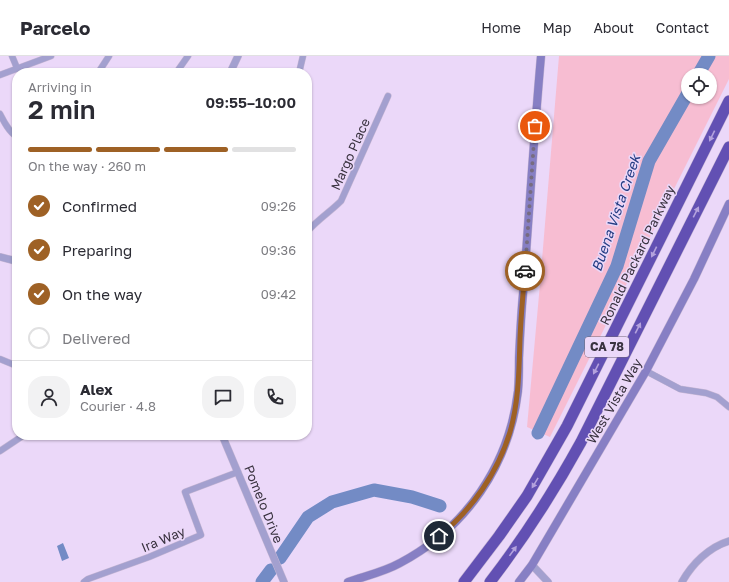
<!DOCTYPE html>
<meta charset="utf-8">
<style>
body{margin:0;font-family:"Golos Text",sans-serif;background:#f2f2f3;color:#2b2b33;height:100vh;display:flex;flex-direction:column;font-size:15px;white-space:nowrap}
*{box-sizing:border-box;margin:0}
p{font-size:13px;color:#7c7c81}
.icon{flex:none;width:22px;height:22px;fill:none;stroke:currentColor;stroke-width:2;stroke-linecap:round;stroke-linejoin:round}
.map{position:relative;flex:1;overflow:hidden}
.panel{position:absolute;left:12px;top:12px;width:300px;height:372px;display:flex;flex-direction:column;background:#fff;border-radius:16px;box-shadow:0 1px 3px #0004}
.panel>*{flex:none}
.fabs{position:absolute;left:681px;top:12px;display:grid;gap:8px}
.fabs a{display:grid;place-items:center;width:36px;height:36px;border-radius:50%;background:#fff;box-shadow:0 1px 3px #0004;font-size:20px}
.pin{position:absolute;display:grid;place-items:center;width:34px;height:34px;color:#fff;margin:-17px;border:2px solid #fff;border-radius:50%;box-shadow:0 1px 4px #0007}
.courier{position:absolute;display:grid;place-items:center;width:40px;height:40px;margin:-20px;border:3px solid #9e6125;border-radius:50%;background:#fff;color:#222;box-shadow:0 1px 5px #0007}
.overview em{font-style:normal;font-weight:600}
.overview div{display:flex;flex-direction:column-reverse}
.overview{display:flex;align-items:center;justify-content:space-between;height:68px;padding:0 16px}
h1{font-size:26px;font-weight:600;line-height:30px}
.bar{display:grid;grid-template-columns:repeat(4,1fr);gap:6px 4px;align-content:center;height:48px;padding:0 16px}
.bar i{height:5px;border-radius:3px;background:#e1e1e2}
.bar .on{background:#9e6125}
.bar p{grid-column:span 4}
.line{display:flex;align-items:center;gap:10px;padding:0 16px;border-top:1px solid #e1e1e2}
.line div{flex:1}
.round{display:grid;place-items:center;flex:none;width:42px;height:42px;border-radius:16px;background:#f2f2f3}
ol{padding:0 16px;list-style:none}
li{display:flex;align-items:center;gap:12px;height:44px}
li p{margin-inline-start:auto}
li .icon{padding:4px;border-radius:50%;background:#9e6125;color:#fff;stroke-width:4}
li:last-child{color:#7c7c81}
li i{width:22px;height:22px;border:2px solid #e1e1e2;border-radius:50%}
header{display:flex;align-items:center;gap:24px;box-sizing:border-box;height:56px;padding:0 20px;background:#fff;border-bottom:1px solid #e1e1e2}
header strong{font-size:19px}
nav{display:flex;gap:22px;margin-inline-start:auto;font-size:14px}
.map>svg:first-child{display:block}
.green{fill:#f7bdd2;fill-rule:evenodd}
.water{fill:#738bc5}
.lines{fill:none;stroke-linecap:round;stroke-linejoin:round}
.river{stroke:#738bc5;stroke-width:13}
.minor-casing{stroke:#c7b7d4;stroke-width:7}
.tertiary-casing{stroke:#c7b7d4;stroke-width:8}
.secondary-casing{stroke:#c7b7d4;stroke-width:9}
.motorway-casing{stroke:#c7b7d4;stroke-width:12}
.minor{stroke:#a3a0cf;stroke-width:6}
.tertiary{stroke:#a3a0cf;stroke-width:7}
.secondary{stroke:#877fc4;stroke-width:8}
.motorway{stroke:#6250b3;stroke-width:11}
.oneway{fill:#b4a2dd}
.done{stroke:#776c80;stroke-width:4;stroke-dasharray:0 7.2}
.route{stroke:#9e6125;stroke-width:5}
.labels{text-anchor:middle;stroke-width:3;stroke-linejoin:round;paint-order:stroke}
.shield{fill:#ebd8f9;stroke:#6e6477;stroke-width:1}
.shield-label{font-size:12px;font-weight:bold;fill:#39323f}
.street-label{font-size:13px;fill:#39323f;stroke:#ebd8f9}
.water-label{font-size:14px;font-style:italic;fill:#253d83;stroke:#ebd8f9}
</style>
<header>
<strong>Parcelo</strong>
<nav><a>Home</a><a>Map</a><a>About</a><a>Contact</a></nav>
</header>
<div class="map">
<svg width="729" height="526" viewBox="0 0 729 526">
<rect width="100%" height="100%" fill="#ebd8f9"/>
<path class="green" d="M559,0H729V23L550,381L527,371L540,228ZM688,19H710V41H688Z"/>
<path class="water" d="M63,487L69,502L62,505L57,490Z"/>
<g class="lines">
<g class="river">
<path d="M698,19L709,0"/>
<path d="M538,377L617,210L649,105L688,37"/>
<path d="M280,502L308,461L332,446L374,434L412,441L440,450"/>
<path d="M262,526L271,514"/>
</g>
<g class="minor-casing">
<g id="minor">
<path d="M12,0L17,12"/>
<path d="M98,17L109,0"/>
<path d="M176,17L188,0"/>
<path d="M299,17L303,0"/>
<path d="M0,19L51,0"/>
<path d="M0,58C4,66 9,76 17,81"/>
<path d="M307,176C317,164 330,156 341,145L388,40"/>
<path d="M0,303L17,310"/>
<path d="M646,315L680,333L706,337L717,341L729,351"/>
<path d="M0,395L24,379"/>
<path d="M84,526L88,523L149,501L201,479L185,436L238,416"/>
</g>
</g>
<g class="tertiary-casing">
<g id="tertiary">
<path d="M230,17L238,0"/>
<path d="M0,201L12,204L17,206"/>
<path d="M222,379L284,526"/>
<path d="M532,509L548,526"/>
<path d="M682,526C692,508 709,491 729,485"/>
</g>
</g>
<g class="secondary-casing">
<g id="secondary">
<path d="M348,526C365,520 384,516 400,507C466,472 509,410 518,335C519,324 519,313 519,302C520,280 521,259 523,238C529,159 534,79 541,0"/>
<path d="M519,526L532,509L646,315L694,223L729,148"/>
</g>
</g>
<g class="motorway-casing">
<g id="motorway">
<path d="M464,526L499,480L527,440L567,370L729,45"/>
<path d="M490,526C524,482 554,435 581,386L729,91"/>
</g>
</g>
<use href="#minor" class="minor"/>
<use href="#tertiary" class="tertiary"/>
<use href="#secondary" class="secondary"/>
<use href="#motorway" class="motorway"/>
</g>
<defs><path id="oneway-solid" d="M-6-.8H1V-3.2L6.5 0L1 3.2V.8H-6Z"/></defs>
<g class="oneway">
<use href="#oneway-solid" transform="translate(712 80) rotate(116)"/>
<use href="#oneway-solid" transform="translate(696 156) rotate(-63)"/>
<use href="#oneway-solid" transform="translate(654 196) rotate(116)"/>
<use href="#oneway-solid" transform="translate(638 272) rotate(-63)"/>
<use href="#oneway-solid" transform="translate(596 313) rotate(117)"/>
<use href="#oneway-solid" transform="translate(535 427) rotate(121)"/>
<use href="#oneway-solid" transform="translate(513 495) rotate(-54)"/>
</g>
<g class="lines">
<path class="done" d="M525,215L535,70"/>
<path class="route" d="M439,480C472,454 498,416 510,376C519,345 519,313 520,282C521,260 523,237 525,215"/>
</g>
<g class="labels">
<rect class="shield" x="585" y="281" width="44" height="20" rx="3"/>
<g class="shield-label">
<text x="607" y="295">CA 78</text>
</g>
<g class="street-label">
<text transform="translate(350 98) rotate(-66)" y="5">Margo Place</text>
<text transform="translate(637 199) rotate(-64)" y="5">Ronald Packard Parkway</text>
<text transform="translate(614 345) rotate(-60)" y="5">West Vista Way</text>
<text transform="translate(264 448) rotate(68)" y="5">Pomelo Drive</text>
<text transform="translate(163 483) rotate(-23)" y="5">Ira Way</text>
</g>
<g class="water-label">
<text transform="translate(616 157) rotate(-71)" y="5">Buena Vista Creek</text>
</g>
</g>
</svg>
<div class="fabs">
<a><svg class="icon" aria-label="locate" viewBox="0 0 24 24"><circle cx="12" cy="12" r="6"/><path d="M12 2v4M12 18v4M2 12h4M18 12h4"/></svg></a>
</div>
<div class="pin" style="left:535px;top:70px;background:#ea580c"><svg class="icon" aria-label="bag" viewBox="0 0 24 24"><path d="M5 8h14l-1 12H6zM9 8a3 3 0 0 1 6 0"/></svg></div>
<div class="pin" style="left:439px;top:480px;background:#1f2937"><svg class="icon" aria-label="home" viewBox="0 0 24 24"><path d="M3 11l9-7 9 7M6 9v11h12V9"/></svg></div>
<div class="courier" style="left:525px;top:215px"><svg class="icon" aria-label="car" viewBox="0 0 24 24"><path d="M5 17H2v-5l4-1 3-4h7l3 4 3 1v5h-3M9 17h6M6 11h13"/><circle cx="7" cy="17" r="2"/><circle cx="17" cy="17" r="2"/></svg></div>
<section class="panel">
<div class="overview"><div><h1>2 min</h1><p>Arriving in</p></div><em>09:55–10:00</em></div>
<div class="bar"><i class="on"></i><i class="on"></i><i class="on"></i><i></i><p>On the way · 260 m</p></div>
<ol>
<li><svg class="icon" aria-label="check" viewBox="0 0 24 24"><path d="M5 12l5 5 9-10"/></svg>Confirmed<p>09:26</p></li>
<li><svg class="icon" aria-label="check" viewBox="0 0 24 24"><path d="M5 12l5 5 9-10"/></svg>Preparing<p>09:36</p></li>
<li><svg class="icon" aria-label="check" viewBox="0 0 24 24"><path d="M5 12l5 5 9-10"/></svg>On the way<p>09:42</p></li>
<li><i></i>Delivered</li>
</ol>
<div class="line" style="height:72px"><a class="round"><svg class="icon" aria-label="person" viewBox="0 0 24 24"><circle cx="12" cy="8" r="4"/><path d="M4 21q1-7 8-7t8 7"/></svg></a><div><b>Alex</b><p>Courier · 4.8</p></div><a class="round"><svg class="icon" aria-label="chat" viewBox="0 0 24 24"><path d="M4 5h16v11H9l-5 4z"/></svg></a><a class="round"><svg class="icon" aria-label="phone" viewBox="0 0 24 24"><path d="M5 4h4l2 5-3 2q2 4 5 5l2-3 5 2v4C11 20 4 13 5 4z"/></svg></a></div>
</section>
</div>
